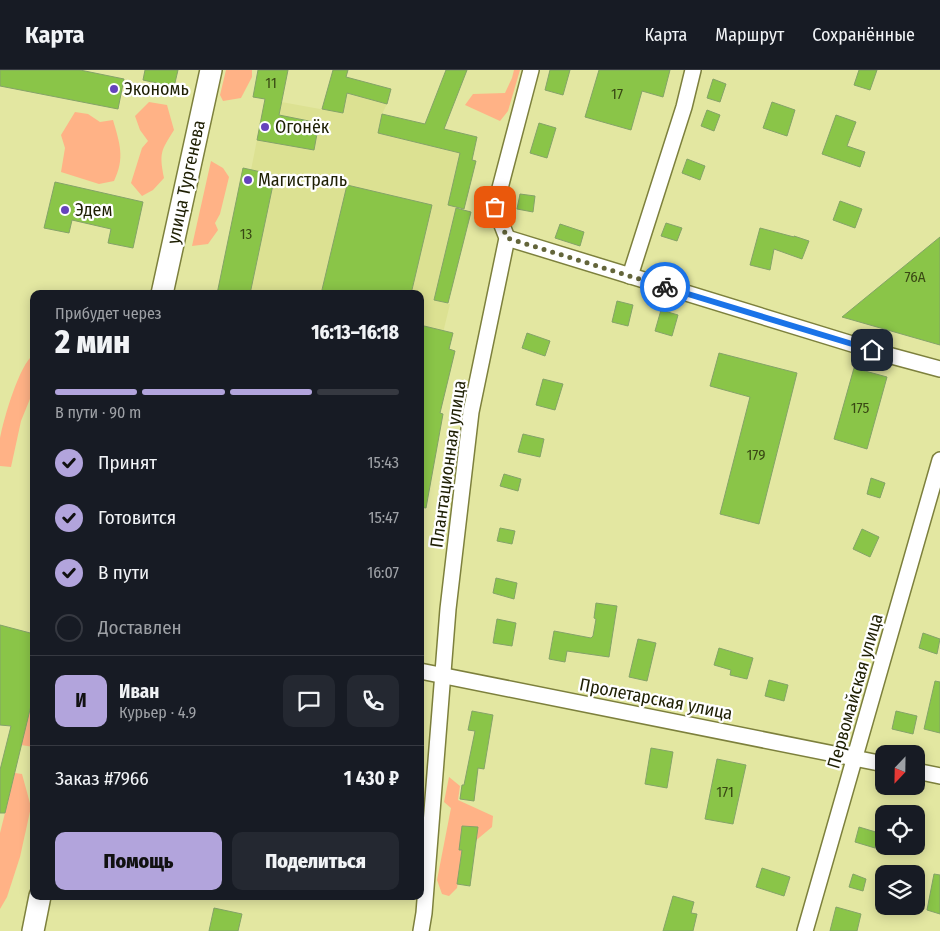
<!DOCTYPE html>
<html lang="ru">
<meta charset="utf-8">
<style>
body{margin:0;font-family:"Fira Sans Condensed",sans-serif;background:#242831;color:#f1f3f6;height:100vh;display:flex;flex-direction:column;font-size:19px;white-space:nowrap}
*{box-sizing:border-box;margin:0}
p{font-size:16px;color:#9ea1a6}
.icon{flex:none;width:28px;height:28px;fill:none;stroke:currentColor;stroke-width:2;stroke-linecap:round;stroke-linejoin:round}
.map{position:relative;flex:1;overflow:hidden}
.drawer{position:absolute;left:30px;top:220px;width:394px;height:610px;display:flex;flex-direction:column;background:#171b24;border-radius:10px;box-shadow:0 2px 12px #0003}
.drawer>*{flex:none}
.needle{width:32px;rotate:202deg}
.fabs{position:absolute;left:875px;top:675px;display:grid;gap:10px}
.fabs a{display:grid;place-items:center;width:50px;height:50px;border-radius:10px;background:#171b24;box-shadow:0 2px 12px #0003;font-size:25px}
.pin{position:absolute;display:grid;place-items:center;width:42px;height:42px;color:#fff;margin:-21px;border-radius:10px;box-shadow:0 2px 8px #0006}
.courier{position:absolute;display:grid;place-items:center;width:50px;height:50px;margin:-25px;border:4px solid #1a73e8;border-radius:50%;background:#fff;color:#222;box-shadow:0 1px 6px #0007}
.overview em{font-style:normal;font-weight:800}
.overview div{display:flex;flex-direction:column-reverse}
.overview{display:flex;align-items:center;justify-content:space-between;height:85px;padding:0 25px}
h1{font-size:32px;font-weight:800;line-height:38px}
.bar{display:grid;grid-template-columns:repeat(4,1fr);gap:8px 5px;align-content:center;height:60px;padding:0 25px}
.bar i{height:6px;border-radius:4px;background:#363941}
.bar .selected{background:#b2a4dc}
.bar p{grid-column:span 4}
.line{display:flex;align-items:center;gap:12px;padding:0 25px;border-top:1px solid #363941}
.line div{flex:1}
.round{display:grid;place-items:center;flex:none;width:52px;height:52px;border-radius:10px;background:#242831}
ol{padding:0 25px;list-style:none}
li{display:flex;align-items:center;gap:15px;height:55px}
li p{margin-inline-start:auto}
li .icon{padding:5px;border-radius:50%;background:#b2a4dc;color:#111;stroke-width:4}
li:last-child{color:#9ea1a6}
li i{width:28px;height:28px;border:2px solid #363941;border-radius:50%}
.button{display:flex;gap:10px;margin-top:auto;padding:10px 25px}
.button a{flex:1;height:58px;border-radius:10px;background:#b2a4dc;color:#111;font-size:20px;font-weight:800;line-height:58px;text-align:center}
.button a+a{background:#242831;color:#f1f3f6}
header{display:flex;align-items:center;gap:30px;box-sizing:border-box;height:70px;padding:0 25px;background:#171b24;border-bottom:1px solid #363941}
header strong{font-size:24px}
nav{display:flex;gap:28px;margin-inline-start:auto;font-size:18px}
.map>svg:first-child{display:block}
.built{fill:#dce192}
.green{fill:#ffb286}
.building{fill:#8ac548;stroke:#84a368}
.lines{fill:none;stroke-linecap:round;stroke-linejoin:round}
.minor-casing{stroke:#7d803d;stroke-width:18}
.secondary-casing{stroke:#7d803d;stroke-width:24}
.minor{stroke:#fff;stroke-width:15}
.secondary{stroke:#fff;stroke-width:21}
.done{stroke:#63653a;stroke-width:5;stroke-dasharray:0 9}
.route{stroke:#1a73e8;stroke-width:6}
.poi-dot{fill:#6543bc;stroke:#fff;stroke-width:2}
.labels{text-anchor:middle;stroke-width:4.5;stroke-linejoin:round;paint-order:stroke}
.number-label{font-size:15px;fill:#394814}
.poi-label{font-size:18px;fill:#1e1f03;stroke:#fff;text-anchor:start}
.street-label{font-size:18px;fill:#1e1f03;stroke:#fff}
</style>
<header>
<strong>Карта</strong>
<nav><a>Карта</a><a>Маршрут</a><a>Сохранённые</a></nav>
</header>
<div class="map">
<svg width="940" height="861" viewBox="0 0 940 861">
<rect width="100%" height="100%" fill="#e3e7a1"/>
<path class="built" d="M347,23L387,34L382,44L378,63L460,83L448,135L457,137L434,230L450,234L431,312L420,309V224H217L243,98L251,100L265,29L342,43Z"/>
<g class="green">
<path d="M226,0H252V7L241,28L223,31L220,25Z"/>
<path d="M514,0H520L508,41L500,51L465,35L473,24L505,23L512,8Z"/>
<path d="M149,32L167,35L174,60C161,81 159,82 164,108L153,120L142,126L131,113L142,78L148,71L140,60L135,46Z"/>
<path d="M75,42L88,44L100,52L113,50C120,74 125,88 114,111L99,114L61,102L65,78L61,65Z"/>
<path d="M211,91L223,98L229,107L220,144L215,153L218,160L208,174L192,176Z"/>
<path d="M34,284V319L21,351L11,397L0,396C0,387 0,377 0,368C4,348 19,295 34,284Z"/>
<path d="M34,623V677L21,675Z"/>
<path d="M15,703L22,704L31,737L20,787L7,827L0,839V763Z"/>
<path d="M449,707L460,716L458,730L493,746L492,757L462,782L457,818L449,826L442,824L437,810L451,738L444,732Z"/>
</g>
<g class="building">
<path d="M0,0H80L124,9L118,39L0,16Z"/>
<path d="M145,0H178L174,17L143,10Z"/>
<path d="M258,0H288L279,45L319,53L314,80L257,70L265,29L253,27Z"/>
<path d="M333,0H348L346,7L391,19L387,34L347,23L343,43L322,39Z"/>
<path d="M446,0H467L444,59L477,67L472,90L476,91L464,139L448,135L460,83L378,63L382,44L425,54Z"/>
<path d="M550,0H570L563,25L545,20Z"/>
<path d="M599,0H670L663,27L642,21L631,60L585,47Z"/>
<path d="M859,0H877L870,20L854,15Z"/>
<path d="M713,9L726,14L720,32L707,28Z"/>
<path d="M772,32L795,40L787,66L763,58Z"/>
<path d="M707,40L720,45L714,61L701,56Z"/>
<path d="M836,45L856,52L847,76L865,82L860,97L822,84Z"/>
<path d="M539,53L556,58L547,88L530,83Z"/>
<path d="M687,89L705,96L700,110L682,103Z"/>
<path d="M243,98L275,105L250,224H217Z"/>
<path d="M55,112L143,132L133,178L108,173L111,159L72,150L69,163L44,158Z"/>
<path d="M347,115L432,135L411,224H321Z"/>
<path d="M520,124L535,126L533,142L517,139Z"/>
<path d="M840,131L862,139L855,158L833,150Z"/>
<path d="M456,138L471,142L448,233L434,230Z"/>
<path d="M666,153L682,158L677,171L661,166Z"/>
<path d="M560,154L584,162L580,176L555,168Z"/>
<path d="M760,158L794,167V166L809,171L802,189L774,179L770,200L750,195Z"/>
<path d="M940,167V275L842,247Z"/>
<path d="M617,231L633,235L628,256L612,252Z"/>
<path d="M661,240L678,245L672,266L655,261Z"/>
<path d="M420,255L453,263L449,279L455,281L440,343L443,344L426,438L420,437Z"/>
<path d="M527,263L550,271L545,286L522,278Z"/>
<path d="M719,283L797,303L759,454L720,444L750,327L710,316Z"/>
<path d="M854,298L887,307L867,379L834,369Z"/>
<path d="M543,309L563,314L555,340L536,335Z"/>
<path d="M523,364L544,369L540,387L518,382Z"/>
<path d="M504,404L521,409L518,421L500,416Z"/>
<path d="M871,408L885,413L880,428L867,424Z"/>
<path d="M500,458L515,461L512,474L497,471Z"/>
<path d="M862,459L879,467L870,487L853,479Z"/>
<path d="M496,508L517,513L514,529L493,523Z"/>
<path d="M596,533L617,536L609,587L567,581L565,592L549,589L554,561L591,568L593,566L596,549L594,548Z"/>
<path d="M497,549L516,553L512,576L493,573Z"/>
<path d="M0,555L34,564V623L5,743H0V700L11,656L0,655Z"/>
<path d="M923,563L940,569L937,584L919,578Z"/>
<path d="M638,569L656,573L647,611L629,607Z"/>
<path d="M719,578L753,588L747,609L730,605L731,600L714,595Z"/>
<path d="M769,610L788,615L784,631L765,626Z"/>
<path d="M935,611L940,612V663L924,659Z"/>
<path d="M472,641L493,645L484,699L478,698L474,731L460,729L462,715H464L475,661L468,660Z"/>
<path d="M896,641L917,646L913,664L892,659Z"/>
<path d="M651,678L673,682L667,718L645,714Z"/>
<path d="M717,689L746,695L733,754L705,749Z"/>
<path d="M462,756L478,757L470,816L457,814L462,780H459Z"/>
<path d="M859,757L879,763L875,778L855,772Z"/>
<path d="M762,798L790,807L784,826L756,817Z"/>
<path d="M853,804L866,809L863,821L849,817Z"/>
<path d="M934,804L940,805V844L927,840Z"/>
<path d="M673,826L694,832L691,843L697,844L693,861H663Z"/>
<path d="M836,837L861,844L857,861H830Z"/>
<path d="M214,838L242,844L238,861H209Z"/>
</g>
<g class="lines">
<g class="minor-casing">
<g id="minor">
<path d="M507,168L888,285L940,299"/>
<path d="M630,206L684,37L693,0"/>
<path d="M420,601L884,694"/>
<path d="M916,701L940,706"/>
<path d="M421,861L424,843L448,539L471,342L507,168L495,137L531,0"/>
<path d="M805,861L940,390"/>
</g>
</g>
<g class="secondary-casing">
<g id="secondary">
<path d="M162,224L211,0"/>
<path d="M33,861L40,826"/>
</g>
</g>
<use href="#minor" class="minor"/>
<use href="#secondary" class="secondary"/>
</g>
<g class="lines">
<path class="done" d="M495,137L507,168L665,217"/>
<path class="route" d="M665,217L872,280"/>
</g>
<g class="poi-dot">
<circle cx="114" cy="19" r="5"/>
<circle cx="265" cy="57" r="5"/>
<circle cx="248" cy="110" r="5"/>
<circle cx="65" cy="140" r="5"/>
</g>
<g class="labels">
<g class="number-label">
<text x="271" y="18">11</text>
<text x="617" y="29">17</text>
<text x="246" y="169">13</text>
<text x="915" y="212">76А</text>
<text x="860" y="343">175</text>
<text x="756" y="390">179</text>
<text x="725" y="727">171</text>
</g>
<g class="poi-label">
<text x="124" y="25">Экономь</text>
<text x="275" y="63">Огонёк</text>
<text x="258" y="116">Магистраль</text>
<text x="75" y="146">Эдем</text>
</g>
<g class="street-label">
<text transform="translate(186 112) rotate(-78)" y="6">улица Тургенева</text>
<text transform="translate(448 394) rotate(-82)" y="6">Плантационная улица</text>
<text transform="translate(855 621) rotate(-74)" y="6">Первомайская улица</text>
<text transform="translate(656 629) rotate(11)" y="6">Пролетарская улица</text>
</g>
</g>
</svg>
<div class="fabs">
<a><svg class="needle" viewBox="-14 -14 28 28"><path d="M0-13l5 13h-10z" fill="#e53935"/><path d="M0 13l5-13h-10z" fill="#9ea1a6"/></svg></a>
<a><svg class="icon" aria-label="locate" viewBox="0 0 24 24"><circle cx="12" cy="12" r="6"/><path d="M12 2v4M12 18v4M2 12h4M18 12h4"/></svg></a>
<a><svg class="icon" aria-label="layers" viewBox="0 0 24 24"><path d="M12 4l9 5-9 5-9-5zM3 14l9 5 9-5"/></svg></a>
</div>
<div class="pin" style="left:495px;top:137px;background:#ea580c"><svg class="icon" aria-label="bag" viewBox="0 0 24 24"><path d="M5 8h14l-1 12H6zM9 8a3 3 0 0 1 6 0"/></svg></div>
<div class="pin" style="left:872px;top:280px;background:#1f2937"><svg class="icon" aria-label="home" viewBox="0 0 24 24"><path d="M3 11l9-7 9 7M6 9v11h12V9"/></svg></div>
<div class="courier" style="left:665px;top:217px"><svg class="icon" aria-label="bike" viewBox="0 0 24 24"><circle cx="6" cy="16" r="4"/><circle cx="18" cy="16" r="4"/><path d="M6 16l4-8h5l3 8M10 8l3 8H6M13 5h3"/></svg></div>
<section class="drawer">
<div class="overview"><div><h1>2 мин</h1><p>Прибудет через</p></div><em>16:13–16:18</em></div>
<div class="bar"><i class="selected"></i><i class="selected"></i><i class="selected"></i><i></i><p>В пути · 90 m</p></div>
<ol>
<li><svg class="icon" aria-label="check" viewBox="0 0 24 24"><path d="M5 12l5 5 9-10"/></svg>Принят<p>15:43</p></li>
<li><svg class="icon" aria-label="check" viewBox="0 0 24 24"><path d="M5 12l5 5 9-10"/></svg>Готовится<p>15:47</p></li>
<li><svg class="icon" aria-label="check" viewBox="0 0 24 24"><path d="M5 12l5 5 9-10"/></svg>В пути<p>16:07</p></li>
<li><i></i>Доставлен</li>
</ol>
<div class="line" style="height:90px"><b class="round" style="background:#b2a4dc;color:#111">И</b><div><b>Иван</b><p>Курьер · 4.9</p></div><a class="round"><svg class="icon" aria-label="chat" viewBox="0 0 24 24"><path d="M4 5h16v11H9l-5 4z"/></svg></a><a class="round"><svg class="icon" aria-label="phone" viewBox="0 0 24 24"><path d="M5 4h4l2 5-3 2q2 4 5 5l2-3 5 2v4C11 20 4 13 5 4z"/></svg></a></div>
<div class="line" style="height:65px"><div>Заказ #7966</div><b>1 430 ₽</b></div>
<div class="button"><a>Помощь</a><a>Поделиться</a></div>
</section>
</div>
